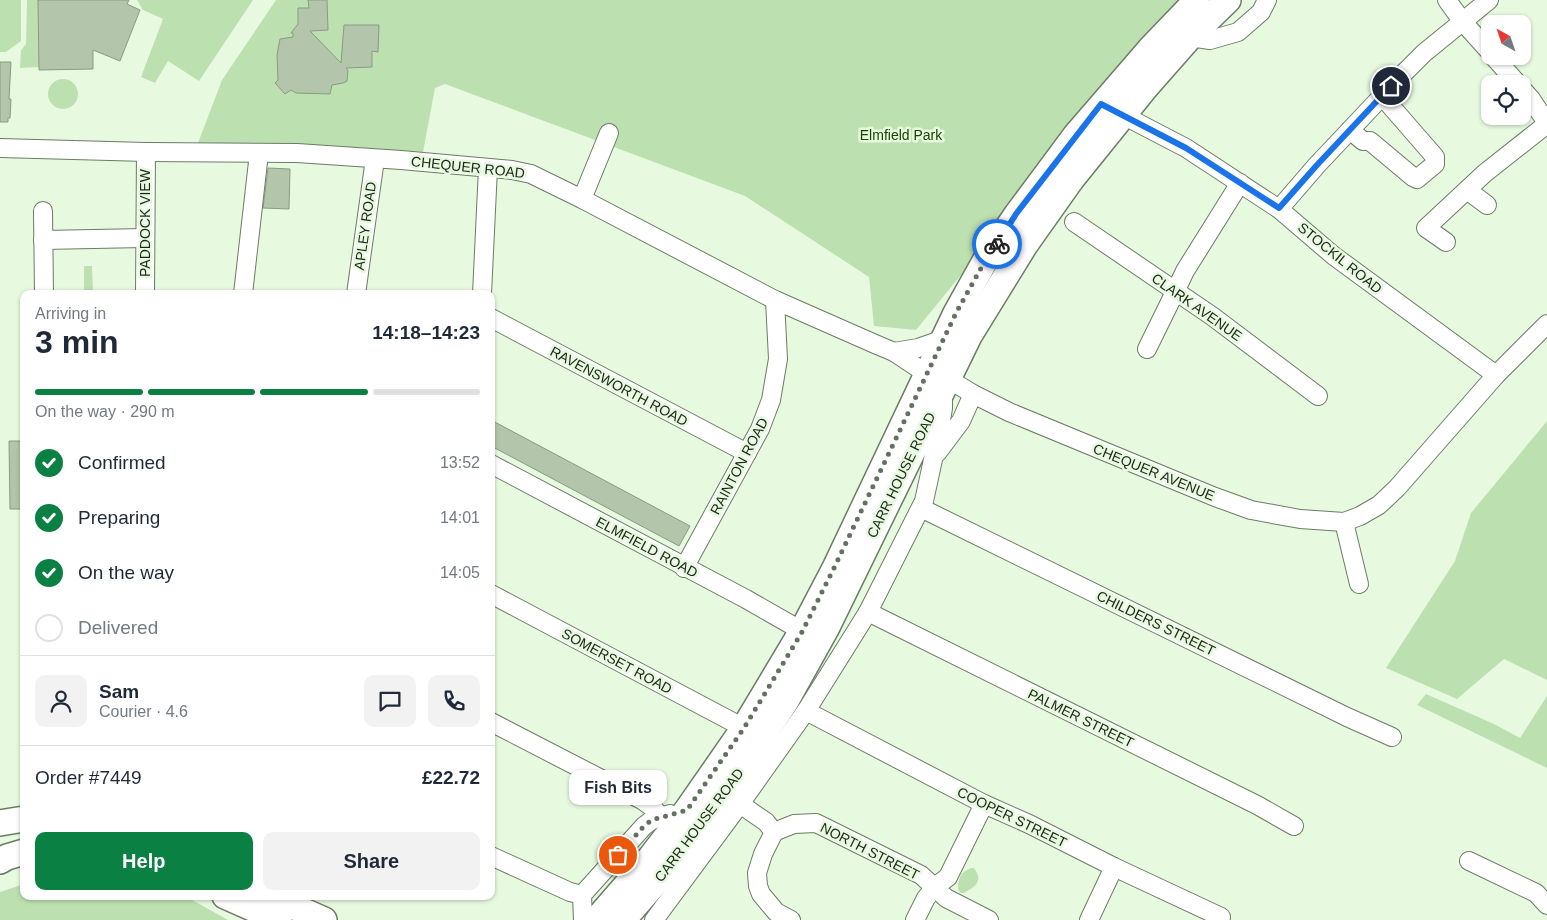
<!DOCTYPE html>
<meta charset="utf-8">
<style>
body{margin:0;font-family:Arial,sans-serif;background:#f2f2f3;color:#1f2937;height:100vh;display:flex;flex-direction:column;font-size:19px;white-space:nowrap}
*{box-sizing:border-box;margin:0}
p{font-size:16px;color:#747a83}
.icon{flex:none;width:28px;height:28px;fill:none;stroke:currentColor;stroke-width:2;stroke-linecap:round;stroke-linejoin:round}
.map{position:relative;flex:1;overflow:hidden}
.panel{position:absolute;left:20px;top:290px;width:475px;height:610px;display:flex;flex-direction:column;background:#fff;border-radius:10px;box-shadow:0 1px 4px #0004}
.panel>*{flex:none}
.needle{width:32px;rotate:320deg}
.fabs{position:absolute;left:1481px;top:15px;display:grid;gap:10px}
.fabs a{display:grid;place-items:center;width:50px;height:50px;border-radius:10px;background:#fff;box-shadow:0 1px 4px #0004;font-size:25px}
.pin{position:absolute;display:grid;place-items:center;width:42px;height:42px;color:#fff;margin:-21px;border:2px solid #fff;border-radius:50%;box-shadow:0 1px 5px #0007}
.courier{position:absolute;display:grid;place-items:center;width:50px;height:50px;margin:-25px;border:4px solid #1a73e8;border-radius:50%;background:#fff;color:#222;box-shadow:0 1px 6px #0007}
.bubble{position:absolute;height:35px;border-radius:10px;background:#fff;box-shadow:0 1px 4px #0004;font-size:16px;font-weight:800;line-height:35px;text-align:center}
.overview em{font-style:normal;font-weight:800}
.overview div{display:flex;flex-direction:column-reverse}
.overview{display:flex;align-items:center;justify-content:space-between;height:85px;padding:0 15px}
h1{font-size:32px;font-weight:800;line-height:38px}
.bar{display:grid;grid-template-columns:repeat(4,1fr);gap:8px 5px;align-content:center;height:60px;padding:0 15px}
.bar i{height:6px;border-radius:4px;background:#e0e1e3}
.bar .active{background:#0b8043}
.bar p{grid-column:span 4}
.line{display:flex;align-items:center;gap:12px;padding:0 15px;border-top:1px solid #e0e1e3}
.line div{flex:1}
.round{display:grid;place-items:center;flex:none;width:52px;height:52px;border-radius:10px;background:#f2f2f3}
ol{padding:0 15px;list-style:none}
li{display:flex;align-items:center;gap:15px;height:55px}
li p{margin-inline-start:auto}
li .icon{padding:5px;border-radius:50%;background:#0b8043;color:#fff;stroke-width:4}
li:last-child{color:#747a83}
li i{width:28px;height:28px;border:2px solid #e0e1e3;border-radius:50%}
.primary-button{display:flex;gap:10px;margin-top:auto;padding:10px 15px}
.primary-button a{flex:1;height:58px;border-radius:10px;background:#0b8043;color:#fff;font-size:20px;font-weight:800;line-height:58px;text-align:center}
.primary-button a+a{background:#f2f2f3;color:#1f2937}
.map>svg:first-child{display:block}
.green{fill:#bde0b1}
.building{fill:#b3c6ac;stroke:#899b82}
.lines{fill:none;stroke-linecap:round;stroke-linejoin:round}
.minor-casing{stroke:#6b7c65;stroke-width:20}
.highway-casing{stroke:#6b7c65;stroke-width:28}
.minor{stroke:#fff;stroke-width:18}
.highway{stroke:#fff;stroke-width:25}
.done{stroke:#647060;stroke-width:5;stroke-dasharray:0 9}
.route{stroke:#1a73e8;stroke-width:6}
.labels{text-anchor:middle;stroke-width:5;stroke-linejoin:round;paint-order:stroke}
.park-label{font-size:14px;fill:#1a4302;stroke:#e7fae0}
.street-label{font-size:14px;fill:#1e251b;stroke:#e7fae0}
</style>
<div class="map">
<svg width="1547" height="920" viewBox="0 0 1547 920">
<rect width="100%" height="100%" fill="#e7fae0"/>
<g class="green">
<path d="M0,0H21V41L6,52H0Z"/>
<path d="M27,0H38L39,67L20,68L21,50L26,44Z"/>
<path d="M137,0H253L199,81L168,61L155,83L141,77L163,19L143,10Z"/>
<path d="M276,0H1197L1101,104L916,330L874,326L869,277L745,196L445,84L435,88L423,152L321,146L198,143L222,80Z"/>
<circle cx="63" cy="94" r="15"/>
<path d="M84,266H92L93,294H84Z"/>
<path d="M1547,421V680L1504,659L1457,699L1386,668L1455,561L1471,513Z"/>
<path d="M1426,694L1494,724L1520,738L1547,696V768L1417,705Z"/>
<path d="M971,868H974C984,881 975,887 964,893H961L958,890C959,878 959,873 971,868Z"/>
<path d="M24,884V896H185L228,920H0V892Z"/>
</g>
<g class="building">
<path d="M38,0H129L127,4L140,10L120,61L93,50V69L39,70Z"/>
<path d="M308,0H327L328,30L310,31L341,63L344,25H379L378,52L372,51V67L346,68L348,70L347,81L343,83L332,85L330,94L296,93L291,90L285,94L275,83L278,80L277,55L280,39L293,37V33H291L298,24V8H309Z"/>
<path d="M0,62H11L9,99H11L10,118H8V122H0Z"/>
<path d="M268,168L290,169L289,209L263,208Z"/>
<path d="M491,420L690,526L679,546L491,446Z"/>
<path d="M9,441H24V509H10Z"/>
</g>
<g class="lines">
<g class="minor-casing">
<g id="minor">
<path d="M1447,0L1462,21L1490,52"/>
<path d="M1190,37L1210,40L1238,32L1261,12L1267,0"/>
<path d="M1493,56L1518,84"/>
<path d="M1522,89L1531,99L1547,123"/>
<path d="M1113,110L1186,148L1279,209L1334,256L1496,375"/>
<path d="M1350,130L1363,141H1370L1413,177L1417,179L1435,164V157L1382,96"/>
<path d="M0,148L146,152L297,153L401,160L512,170L531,174L582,199L775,300L875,344L894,352L927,374"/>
<path d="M1467,190L1487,205"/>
<path d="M582,199L609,133"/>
<path d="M1279,209L1317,165L1401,76L1424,53L1489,0"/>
<path d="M43,211L44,294"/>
<path d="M1074,222L1212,316L1318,396"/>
<path d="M43,240L144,238"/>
<path d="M1446,242L1426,228L1485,173L1547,124"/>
<path d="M145,294L146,152"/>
<path d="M243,294L259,153"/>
<path d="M356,294L375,159"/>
<path d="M482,294L488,168"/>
<path d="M491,318L747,453"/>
<path d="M1147,349L1175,292L1185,271L1240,183"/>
<path d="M894,352L918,348L944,339"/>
<path d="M951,373L955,383L973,394L1009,412L1215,497L1251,510L1300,519L1344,522L1360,516L1379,505L1397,488L1496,375L1547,324"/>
<path d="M937,453L961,421L973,394"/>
<path d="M491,464L746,599L802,631"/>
<path d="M920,510H925L1347,717L1392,737"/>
<path d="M1344,522L1359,584"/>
<path d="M684,568L760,429L771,400L778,359L775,300"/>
<path d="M491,594L744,728"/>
<path d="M868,612L1257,805L1294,826"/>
<path d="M806,711L984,804L1029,824L1114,867L1221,917"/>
<path d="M491,722L642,800L653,808L661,817"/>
<path d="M740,804L766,822L774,832"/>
<path d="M774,832L794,824L816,823L921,875L946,898L989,920"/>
<path d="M774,832L763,854L757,873L758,886L761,894L776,912L791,920"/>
<path d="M491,856L570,892L582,895"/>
<path d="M1469,861L1536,893L1547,905"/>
<path d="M583,920L582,895L644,826L652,820L670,814"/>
<path d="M654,920L740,804L806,711L868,612L924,501L939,432L943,408V398"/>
<path d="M915,920L926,898L935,887L948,877L984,804"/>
<path d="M1089,920L1114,867"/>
</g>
</g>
<g class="highway-casing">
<g id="highway">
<path d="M0,823L24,819"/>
<path d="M0,861L7,857L24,852"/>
<path d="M225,896L279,920"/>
<path d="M270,896L324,920"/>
<path d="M596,920L650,858L687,810L744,728L802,631L835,568L956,313L985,261L1017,214L1075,136L1151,48L1197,0"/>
<path d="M623,920L676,859L737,775L786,701L826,629L969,336L1025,245L1071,180L1146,87L1190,37L1228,0"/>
</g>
</g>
<use href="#minor" class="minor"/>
<use href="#highway" class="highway"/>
</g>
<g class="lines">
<path class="done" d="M618,855L644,826L652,820L687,810L744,728L802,632L834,568L956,313L985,261L997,244"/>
<path class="route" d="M997,244L1016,214L1101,104L1186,148L1279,208L1317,165L1391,86"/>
</g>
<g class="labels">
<g class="park-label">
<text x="901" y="140">Elmfield Park</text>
</g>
<g class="street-label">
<text transform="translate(468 167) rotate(6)" y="5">CHEQUER ROAD</text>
<text transform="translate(145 223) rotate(-90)" y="5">PADDOCK VIEW</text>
<text transform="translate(365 226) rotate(-82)" y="5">APLEY ROAD</text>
<text transform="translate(1340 258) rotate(39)" y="5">STOCKIL ROAD</text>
<text transform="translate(1197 307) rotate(35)" y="5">CLARK AVENUE</text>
<text transform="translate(619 386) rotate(28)" y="5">RAVENSWORTH ROAD</text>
<text transform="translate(739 466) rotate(-62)" y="5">RAINTON ROAD</text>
<text transform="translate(1154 472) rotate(22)" y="5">CHEQUER AVENUE</text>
<text transform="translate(901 475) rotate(-64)" y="5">CARR HOUSE ROAD</text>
<text transform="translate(647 547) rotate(28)" y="5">ELMFIELD ROAD</text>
<text transform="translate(1156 623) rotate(26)" y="5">CHILDERS STREET</text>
<text transform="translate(617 661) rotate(28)" y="5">SOMERSET ROAD</text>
<text transform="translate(1081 718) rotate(26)" y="5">PALMER STREET</text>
<text transform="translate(1012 817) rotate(26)" y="5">COOPER STREET</text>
<text transform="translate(699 825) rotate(-53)" y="5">CARR HOUSE ROAD</text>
<text transform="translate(870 851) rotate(27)" y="5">NORTH STREET</text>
</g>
</g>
</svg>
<div class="fabs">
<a><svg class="needle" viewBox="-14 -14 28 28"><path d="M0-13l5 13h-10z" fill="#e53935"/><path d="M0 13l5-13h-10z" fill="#747a83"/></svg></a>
<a><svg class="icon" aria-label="locate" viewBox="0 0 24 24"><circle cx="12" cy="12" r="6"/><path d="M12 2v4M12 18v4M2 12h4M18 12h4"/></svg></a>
</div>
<div class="pin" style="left:618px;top:855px;background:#ea580c"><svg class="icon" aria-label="bag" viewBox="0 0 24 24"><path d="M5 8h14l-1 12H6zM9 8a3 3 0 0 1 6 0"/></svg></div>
<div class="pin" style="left:1391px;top:86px;background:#1f2937"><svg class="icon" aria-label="home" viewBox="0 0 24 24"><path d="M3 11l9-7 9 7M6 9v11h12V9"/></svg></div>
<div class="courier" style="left:997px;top:244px"><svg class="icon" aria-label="bike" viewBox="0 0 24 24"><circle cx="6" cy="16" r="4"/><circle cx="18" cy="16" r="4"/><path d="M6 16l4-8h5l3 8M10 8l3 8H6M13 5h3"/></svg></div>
<div class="bubble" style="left:569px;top:770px;width:98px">Fish Bits</div>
<section class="panel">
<div class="overview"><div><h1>3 min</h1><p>Arriving in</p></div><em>14:18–14:23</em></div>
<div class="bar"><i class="active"></i><i class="active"></i><i class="active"></i><i></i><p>On the way · 290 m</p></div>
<ol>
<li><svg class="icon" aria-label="check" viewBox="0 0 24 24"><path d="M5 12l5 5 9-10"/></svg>Confirmed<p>13:52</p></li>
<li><svg class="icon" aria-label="check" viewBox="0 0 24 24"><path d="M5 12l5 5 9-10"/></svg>Preparing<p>14:01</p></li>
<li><svg class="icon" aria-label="check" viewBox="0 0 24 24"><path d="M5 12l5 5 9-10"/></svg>On the way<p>14:05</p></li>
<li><i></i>Delivered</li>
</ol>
<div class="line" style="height:90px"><a class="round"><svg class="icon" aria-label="person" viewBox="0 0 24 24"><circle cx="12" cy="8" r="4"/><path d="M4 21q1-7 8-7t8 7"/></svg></a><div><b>Sam</b><p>Courier · 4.6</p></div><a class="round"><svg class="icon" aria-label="chat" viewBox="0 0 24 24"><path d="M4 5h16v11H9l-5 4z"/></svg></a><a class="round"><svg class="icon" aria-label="phone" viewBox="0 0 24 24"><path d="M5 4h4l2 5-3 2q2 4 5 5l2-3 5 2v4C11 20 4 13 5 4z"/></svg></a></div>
<div class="line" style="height:65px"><div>Order #7449</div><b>£22.72</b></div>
<div class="primary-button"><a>Help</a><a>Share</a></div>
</section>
</div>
